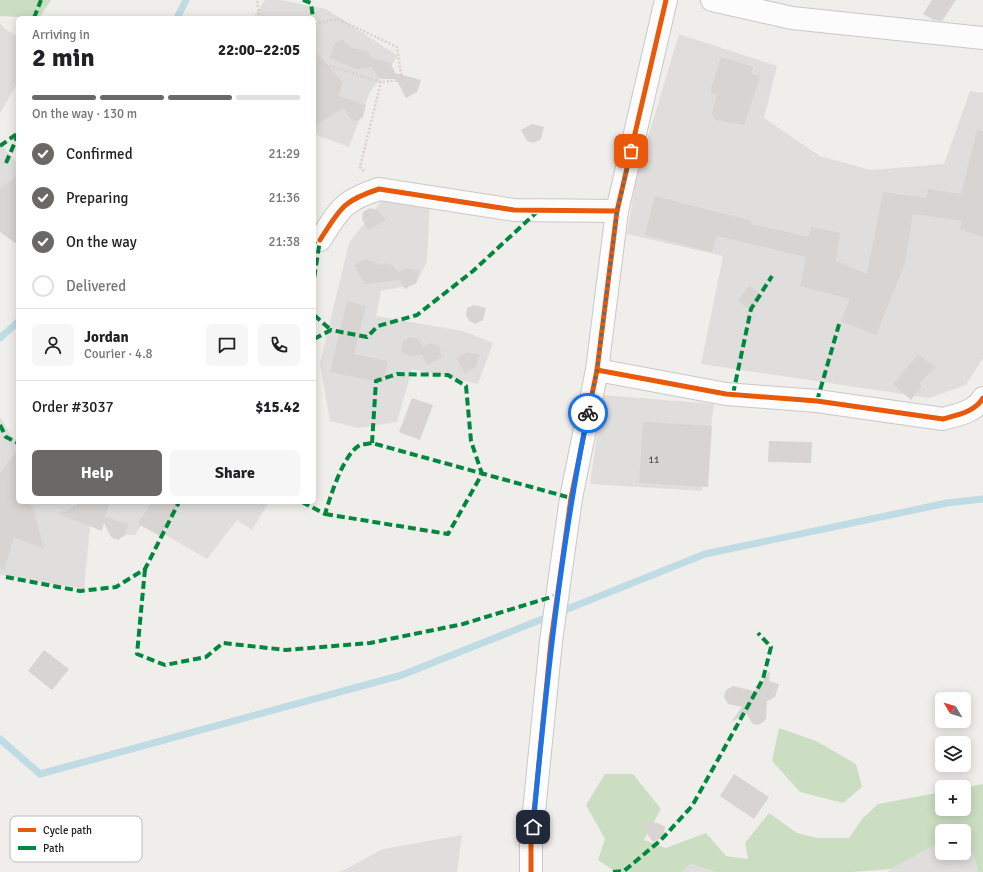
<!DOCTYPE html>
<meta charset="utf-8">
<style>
body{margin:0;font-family:Signika,sans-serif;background:#f6f6f6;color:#202124;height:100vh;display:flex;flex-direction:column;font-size:15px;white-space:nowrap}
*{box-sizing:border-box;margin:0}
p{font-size:13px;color:#757577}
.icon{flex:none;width:22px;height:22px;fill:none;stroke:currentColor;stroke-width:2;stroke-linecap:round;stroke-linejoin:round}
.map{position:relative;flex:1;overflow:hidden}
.side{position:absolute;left:16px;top:16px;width:300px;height:488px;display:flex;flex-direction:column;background:#fff;border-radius:6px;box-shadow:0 2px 10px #0003}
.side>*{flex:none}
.needle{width:26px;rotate:308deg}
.controls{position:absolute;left:935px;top:692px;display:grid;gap:8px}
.controls a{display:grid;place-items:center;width:36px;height:36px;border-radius:6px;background:#fff;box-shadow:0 2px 10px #0003;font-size:20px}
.pin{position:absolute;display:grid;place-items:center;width:34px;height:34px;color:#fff;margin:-17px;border-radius:8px;box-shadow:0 2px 6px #0006}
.courier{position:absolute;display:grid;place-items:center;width:40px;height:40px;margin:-20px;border:3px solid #1a73e8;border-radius:50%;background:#fff;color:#222;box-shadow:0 1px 5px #0007}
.headline em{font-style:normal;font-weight:700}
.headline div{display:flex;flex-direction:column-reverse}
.headline{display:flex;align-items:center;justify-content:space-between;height:68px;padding:0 16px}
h1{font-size:26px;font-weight:700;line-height:30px}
.bar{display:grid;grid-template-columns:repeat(4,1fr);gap:6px 4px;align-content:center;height:48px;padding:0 16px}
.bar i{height:5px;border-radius:3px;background:#e0e0e0}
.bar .on{background:#6a6968}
.bar p{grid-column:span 4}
.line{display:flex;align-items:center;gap:10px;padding:0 16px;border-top:1px solid #e0e0e0}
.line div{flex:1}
.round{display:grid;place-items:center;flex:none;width:42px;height:42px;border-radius:6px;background:#f6f6f6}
ol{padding:0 16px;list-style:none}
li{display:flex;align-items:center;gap:12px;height:44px}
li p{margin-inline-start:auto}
li .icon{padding:4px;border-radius:50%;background:#6a6968;color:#fff;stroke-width:4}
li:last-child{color:#757577}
li i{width:22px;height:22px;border:2px solid #e0e0e0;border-radius:50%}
.button{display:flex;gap:8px;margin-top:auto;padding:8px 16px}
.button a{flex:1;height:46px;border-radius:6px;background:#6a6968;color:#fff;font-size:16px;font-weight:700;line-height:46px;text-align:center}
.button a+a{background:#f6f6f6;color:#202124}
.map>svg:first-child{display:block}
.residential{fill:#dfdedc}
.forest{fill:#cbdec1}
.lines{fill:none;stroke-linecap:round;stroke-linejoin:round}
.stream{stroke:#bfdbe3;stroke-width:7}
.building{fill:#d7d4d2}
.minor-casing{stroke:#c9c8c7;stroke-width:24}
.path{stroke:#dccecd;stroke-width:2.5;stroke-dasharray:2 2;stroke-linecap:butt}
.minor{stroke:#fdfcfc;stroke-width:22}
.quiet{stroke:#00873e;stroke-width:4;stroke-dasharray:8 4;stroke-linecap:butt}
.cycleway-casing{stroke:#fff;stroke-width:8}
.cycleway{stroke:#e8590c;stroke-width:5}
.done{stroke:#6a6968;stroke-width:4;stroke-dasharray:0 7.2}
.route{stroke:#1a73e8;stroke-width:5}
.labels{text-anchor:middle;stroke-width:3;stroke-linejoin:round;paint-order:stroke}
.number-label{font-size:10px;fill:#4f4e4e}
.key{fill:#fff;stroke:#bdbdbd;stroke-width:1}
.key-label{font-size:11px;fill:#222}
</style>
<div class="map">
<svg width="983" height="872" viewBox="0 0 983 872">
<rect width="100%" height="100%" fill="#f0eeeb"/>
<g class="residential">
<path d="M265,0H281L326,9L398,56L370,92L349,147L314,134V18H253Z"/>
<path d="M0,23L4,28L18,37V82L0,113Z"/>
<path d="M679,34L777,66L764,118L820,156L870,170L944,164L970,91L983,93V358L966,385L929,398L701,364L723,256L627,234L637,174Z"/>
<path d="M0,143L18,165V182L0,203Z"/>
<path d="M387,194L430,202L427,261L416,284L381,291L376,316L463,331L493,343L478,384L412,369L397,422L358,428L330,421L320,364L349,243Z"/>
<path d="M603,395L714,404L702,491L590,484Z"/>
<path d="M0,417L13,438L18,441V502H73L90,527L84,589L0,575Z"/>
<path d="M98,502H269L252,530L237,520L207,559L143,522L135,535H114Z"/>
<path d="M462,835L457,872H340L383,849Z"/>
<path d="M942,841V853H964V848L973,853L978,872H888L891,869Z"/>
<path d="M691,864L715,872H682Z"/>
</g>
<g class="forest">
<path d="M0,0H51L39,18L0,16Z"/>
<path d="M779,728L816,741L856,764L862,787L843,803L800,792L772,761Z"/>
<path d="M605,774H633L661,809L644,840L666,848L706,833L726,856L748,859L745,843L769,813L797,833L817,838H849L863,818L878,804L942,792V809H964V788L983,784V872H978L973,853L964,848V831H942V841L891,869L853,872H715L691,864L682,872H616L598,860L605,839L586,805Z"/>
</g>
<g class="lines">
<g class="stream">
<path d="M177,18L186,0"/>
<path d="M0,338L18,322"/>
<path d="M0,739L40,774L402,675L705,554L947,503L983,499"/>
</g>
</g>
<g class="building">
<path d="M932,0H956L942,21L934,20L923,14Z"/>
<path d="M342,39L350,47L367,51L372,58L391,63L395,73L421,80L417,92L406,98L396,79H383L378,77L372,67L356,69L330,58L334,44Z"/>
<path d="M314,50L343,82L338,96L366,105L363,117L356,121L350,118L344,108L314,126Z"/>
<path d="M721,57L753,67L751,74L760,76L744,125L715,120L712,113L717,95L710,93Z"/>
<path d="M532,124L544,127L541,139L534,143L527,141L521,130Z"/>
<path d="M977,130L983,131V237L960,229L962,221L913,214L905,263L876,335L841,321L850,299L800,286L806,257L717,236L712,252L645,235L655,196L752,221L751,224L809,237L811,227L840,233L836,261L867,274L883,192L926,198L928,189L961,194Z"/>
<path d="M18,175V245L0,232V189Z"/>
<path d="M370,208L377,210L386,220L368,230L362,219L363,212Z"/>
<path d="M365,259L382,265L386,263L392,265L399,272L407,268L419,271L416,283L405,289L400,280L365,284L354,266Z"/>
<path d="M749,286L763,296L751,311L738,300Z"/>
<path d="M347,301L366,306L354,354L388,361L383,383L330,372Z"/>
<path d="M474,305L486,308L483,320L475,324L469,321L466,315L467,308Z"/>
<path d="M410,337L417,339L424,347L430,343L439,346L442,357L427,365L422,355L410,356L401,352L403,341Z"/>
<path d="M467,352L479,355L476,367L465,373L456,358Z"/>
<path d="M918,355L936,367L919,383L922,386L911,400L893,384Z"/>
<path d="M412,398L433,405L420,440L399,432Z"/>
<path d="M643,422L712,426L708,487L639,483Z"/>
<path d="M769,441L812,442L811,463L768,462Z"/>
<path d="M18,450V502L32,505L44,549L14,537L4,570L0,569V473Z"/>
<path d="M81,502H110L105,517L128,524L125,535L118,540L111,537L104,523L102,531L59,514Z"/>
<path d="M151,502H180L160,536L138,524Z"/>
<path d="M44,650L69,669L52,690L28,671Z"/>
<path d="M770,671L769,681L779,684L775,697L767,701L766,719L762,723L757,725L752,723L746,713L731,722L742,707L728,704L724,697L726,690L733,686L754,691Z"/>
<path d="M734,774L769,797L754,819L720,796Z"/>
<path d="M644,822L658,823L665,827L663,837L653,842L648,835Z"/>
</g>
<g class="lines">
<g class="minor-casing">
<g id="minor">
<path d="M712,0L792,18L983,38"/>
<path d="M320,240C340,209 342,201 379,189L514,210L617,211"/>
<path d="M597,370L726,394L817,401L943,419C957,415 975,412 983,398"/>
<path d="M531,872V842L551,641L571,498L597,370L617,211L666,0"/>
</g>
</g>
<g class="path">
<path d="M256,18L259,14L257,0"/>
<path d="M314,61L381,82L402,80L397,47L338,19L314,24"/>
<path d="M364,171L360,167L381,82"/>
</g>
<use href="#minor" class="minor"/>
<g class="quiet">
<path d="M303,0L311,3L313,18"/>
<path d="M34,18L41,0"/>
<path d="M0,146L18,133"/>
<path d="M6,163L18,135"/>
<path d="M314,242L320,240L314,279"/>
<path d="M314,315L331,330"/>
<path d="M314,339L331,330L367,337L378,326L417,315L473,271L539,210"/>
<path d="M733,394L751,309L772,276"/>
<path d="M817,401L840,321"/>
<path d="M0,425L6,437L18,443"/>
<path d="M302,502L325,514C330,498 343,454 360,445C363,444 369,444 372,443L571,498"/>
<path d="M325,514L448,534L482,474L471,441L466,386L448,375L397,374L376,381L372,443"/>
<path d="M145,569L137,654L165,665L206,657L223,643L286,650L370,643L463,624L558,595"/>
<path d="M6,577L80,591L116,587L145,569L179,502"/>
<path d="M613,872L624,871L661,840L692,806L763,679L771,647L758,633"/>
</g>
<g class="cycleway-casing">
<g id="cycleway">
<path d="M320,240C340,209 342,201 379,189L514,210L617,211"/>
<path d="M597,370L726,394L817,401L943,419C957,415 975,412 983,398"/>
<path d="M531,872V842L551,641L571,498L597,370L617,211L666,0"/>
</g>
</g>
<use href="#cycleway" class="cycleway"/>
</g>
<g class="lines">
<path class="done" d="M588,413L597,370L617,212L631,151"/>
<path class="route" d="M533,827C546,688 560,550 588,413"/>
</g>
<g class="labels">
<g class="number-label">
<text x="654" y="463">11</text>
</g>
</g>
<rect x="10" y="816" width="132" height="46" rx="6" class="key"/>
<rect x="18" y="828" width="18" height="4" fill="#e8590c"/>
<rect x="18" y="846" width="18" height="4" fill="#00873e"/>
<g class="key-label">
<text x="43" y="834">Cycle path</text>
<text x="43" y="852">Path</text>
</g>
</svg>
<div class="controls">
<a><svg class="needle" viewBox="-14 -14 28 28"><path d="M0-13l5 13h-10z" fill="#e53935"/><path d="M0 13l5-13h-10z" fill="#757577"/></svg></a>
<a><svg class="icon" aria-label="layers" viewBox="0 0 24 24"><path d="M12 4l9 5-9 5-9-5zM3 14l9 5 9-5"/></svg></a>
<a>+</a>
<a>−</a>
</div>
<div class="pin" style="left:631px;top:151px;background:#ea580c"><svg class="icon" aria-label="bag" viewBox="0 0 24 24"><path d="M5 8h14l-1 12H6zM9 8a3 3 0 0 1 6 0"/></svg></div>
<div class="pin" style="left:533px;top:827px;background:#1f2937"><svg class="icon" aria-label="home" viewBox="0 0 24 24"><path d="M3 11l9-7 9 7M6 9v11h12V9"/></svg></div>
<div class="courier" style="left:588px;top:413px"><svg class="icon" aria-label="bike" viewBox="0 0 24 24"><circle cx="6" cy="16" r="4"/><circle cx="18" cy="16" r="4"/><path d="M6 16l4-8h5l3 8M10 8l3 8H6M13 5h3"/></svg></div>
<section class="side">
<div class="headline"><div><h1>2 min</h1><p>Arriving in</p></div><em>22:00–22:05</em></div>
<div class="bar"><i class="on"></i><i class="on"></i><i class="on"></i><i></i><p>On the way · 130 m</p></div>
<ol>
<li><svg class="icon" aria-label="check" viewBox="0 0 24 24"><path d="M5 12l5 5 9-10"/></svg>Confirmed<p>21:29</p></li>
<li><svg class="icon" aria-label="check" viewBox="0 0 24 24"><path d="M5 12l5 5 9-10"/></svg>Preparing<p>21:36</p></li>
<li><svg class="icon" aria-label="check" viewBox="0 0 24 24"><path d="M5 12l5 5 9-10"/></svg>On the way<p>21:38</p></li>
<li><i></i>Delivered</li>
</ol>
<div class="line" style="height:72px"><a class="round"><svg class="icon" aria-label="person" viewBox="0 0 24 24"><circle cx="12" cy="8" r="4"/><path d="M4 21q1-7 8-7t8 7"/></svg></a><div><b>Jordan</b><p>Courier · 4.8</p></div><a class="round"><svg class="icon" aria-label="chat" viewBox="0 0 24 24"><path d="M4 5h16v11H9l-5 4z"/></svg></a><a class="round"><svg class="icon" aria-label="phone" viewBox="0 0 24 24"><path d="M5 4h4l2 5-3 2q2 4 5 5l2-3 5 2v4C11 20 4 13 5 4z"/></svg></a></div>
<div class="line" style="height:52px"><div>Order #3037</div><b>$15.42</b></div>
<div class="button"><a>Help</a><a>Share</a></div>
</section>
</div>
